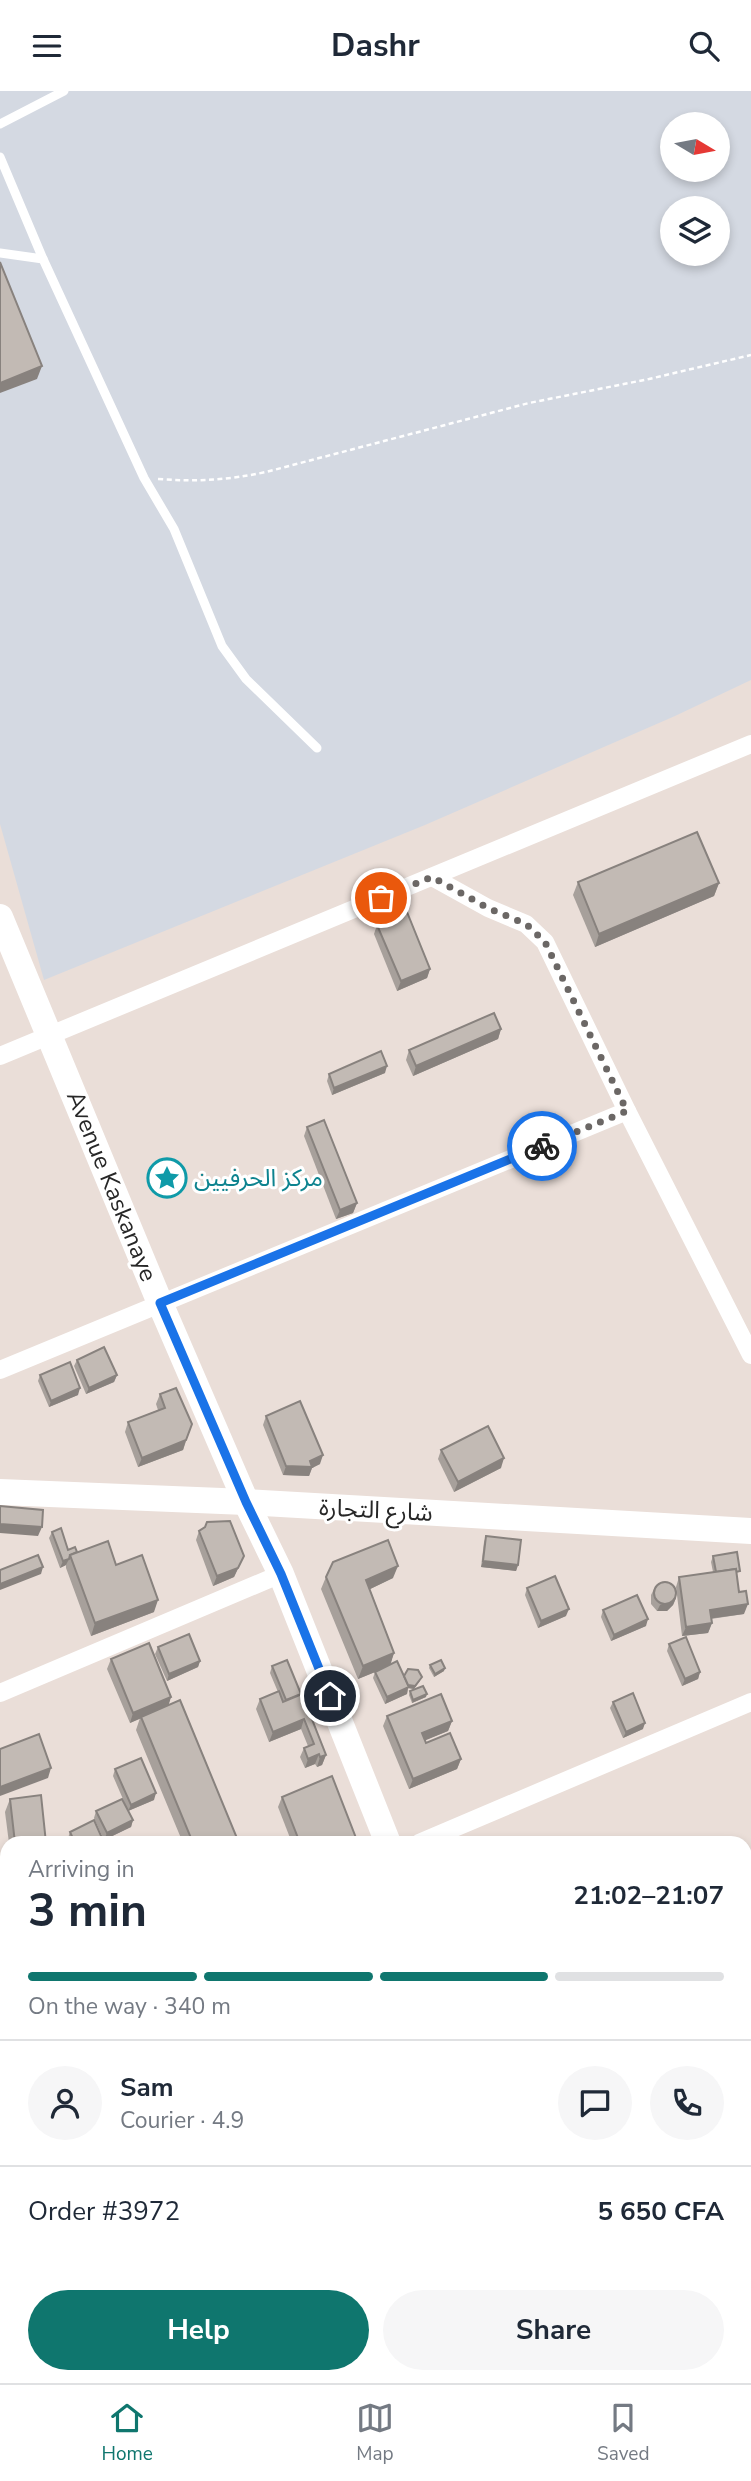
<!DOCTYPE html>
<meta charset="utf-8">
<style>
body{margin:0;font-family:"Nunito Sans","Noto Sans Arabic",sans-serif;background:#f6f6f7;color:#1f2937;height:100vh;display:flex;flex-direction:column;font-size:26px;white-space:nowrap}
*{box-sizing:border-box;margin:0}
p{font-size:23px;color:#747a83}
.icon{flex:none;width:38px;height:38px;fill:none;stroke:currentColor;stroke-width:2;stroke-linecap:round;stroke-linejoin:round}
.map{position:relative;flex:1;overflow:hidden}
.drawer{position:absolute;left:0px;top:1745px;width:752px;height:548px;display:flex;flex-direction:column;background:#fff;border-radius:21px 21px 0 0;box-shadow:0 4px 10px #0003}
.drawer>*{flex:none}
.needle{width:46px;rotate:100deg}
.tools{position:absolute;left:660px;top:21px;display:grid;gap:14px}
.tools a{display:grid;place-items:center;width:70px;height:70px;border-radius:50%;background:#fff;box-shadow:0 4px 10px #0003;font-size:35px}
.pin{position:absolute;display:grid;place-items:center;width:60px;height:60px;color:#fff;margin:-30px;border:4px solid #fff;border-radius:50%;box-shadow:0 2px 7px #0007}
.courier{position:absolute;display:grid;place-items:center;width:70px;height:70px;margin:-35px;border:5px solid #1a73e8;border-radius:50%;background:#fff;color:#222;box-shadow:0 2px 9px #0007}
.head em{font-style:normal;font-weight:700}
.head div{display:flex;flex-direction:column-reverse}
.head{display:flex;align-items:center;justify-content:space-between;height:119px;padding:0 28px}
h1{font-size:46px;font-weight:700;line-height:52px}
.bar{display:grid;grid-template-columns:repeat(4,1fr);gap:10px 7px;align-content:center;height:84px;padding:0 28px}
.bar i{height:9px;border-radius:5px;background:#e0e1e3}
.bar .selected{background:#0f766e}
.bar p{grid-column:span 4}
.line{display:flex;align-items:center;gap:18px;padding:0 28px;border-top:2px solid #e0e1e3}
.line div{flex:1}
.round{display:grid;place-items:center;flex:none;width:74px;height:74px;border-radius:37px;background:#f6f6f7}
.action{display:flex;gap:14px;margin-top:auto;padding:14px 28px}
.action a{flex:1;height:80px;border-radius:42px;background:#0f766e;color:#fff;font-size:28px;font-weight:700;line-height:80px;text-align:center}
.action a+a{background:#f6f6f7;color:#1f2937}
header{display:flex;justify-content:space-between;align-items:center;height:91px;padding:0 28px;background:#fff;font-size:32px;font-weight:700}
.dock{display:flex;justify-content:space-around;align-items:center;height:98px;border-top:2px solid #e0e1e3;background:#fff;font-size:19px;color:#747a83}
.dock a{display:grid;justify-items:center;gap:4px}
.dock .selected{color:#0f766e}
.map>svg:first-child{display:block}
.education{fill:#ecd8c7}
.airport{fill:#d4d9e2;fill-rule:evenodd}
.pitch{fill:#d5e790}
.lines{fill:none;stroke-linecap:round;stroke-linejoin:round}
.path{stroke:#fff;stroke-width:2.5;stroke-dasharray:5 3.5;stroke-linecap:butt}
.lane{stroke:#fff;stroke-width:9}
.street{stroke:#fff;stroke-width:18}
.secondary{stroke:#fff;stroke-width:26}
.wall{fill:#a7a09b}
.shaded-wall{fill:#88827e}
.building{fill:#c2bab4;stroke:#88827e;stroke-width:2}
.done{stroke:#6b6765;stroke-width:7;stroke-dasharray:0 12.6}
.route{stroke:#1a73e8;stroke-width:9}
.labels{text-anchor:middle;stroke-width:6;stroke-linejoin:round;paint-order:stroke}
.culture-label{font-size:24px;fill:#0d838f;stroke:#fff;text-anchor:start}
.street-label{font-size:24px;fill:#272727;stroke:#fff}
</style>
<header><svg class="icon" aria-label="menu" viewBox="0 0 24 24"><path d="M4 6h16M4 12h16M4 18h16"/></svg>Dashr<svg class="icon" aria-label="search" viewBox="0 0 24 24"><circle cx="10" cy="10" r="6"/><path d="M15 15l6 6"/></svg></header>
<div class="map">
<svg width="751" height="2292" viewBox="0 0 751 2292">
<rect width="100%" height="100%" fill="#eaded8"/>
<path class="education" d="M214,2286H580L583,2292H216Z"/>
<path class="airport" d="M0,0H751V589L675,625L425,734L44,889L0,733ZM672,33H718V79H672ZM672,117H718V163H672Z"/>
<g class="pitch">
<path d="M7,1965V2110L0,2113V1967Z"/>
<path d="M243,2286H396L381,2292H245Z"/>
</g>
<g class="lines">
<path class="path" d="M158,388C197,391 228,389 266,381L529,312L649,288L751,264"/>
<g class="lane">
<path d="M0,33L64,0"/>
<path d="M0,66L43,168L144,387L174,438L222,555L246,588L317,657"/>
<path d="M0,162L43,168"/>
</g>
<g class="street">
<path d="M432,786L488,817L526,833L545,851L627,1020L751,1264"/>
<path d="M0,965L751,653"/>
<path d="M0,1279L627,1020"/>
<path d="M0,1602L281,1483"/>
<path d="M419,1752L751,1611"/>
<path d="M0,1848L7,1865"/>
<path d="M0,1927L7,1924"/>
<path d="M746,1948L751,1946"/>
<path d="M746,2158L751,2155"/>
<path d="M182,2286L185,2292"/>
</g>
<g class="secondary">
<path d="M0,826L160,1212L246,1411L281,1483L388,1752"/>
<path d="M0,1401L246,1411L751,1440"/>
<path d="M611,2286L614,2292"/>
</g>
</g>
<g class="wall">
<path d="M578,791L719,792L714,805L595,856L573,804Z"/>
<path d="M377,834L430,878L427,887L397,900L374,843Z"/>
<path d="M501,938L498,948L413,985L406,969L409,959Z"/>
<path d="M385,982L332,1004L327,990L329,983Z"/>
<path d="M307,1036L357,1112L353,1122L336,1128L304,1045Z"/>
<path d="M77,1269L117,1284L114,1291L86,1303L74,1275Z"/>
<path d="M40,1284L78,1304L49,1316L38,1290Z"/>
<path d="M160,1303L192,1333L183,1359L138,1376L125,1341L128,1331L158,1319L156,1313Z"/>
<path d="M266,1325L320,1373L312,1377L309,1385L283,1384L263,1334Z"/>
<path d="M441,1359L501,1377L454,1401L438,1368Z"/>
<path d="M207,1431L244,1465L234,1486L213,1495L196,1449L199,1440L205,1436Z"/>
<path d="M52,1441L68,1459L116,1474L154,1521L91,1545L66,1477V1474L60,1477L49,1447Z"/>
<path d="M486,1445L518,1474L516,1480L481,1476L484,1451Z"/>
<path d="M713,1465L737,1487L739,1501L744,1523L711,1528L712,1532L708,1542L682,1545L676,1496L679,1486L713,1481L711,1471Z"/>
<path d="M326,1486L393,1487L370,1498L394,1562L390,1573L404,1585L420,1590L414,1598L408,1597L407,1603L385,1613L373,1587L375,1581L358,1588L321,1498Z"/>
<path d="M527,1497L566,1525L538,1537L525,1504Z"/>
<path d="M654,1498L676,1507L673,1514L667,1520H657L651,1513V1504Z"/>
<path d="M603,1519L646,1535L611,1550L601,1526Z"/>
<path d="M669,1553L700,1581L698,1588L682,1595L667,1560Z"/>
<path d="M158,1556L200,1570L198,1576L167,1590L155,1563Z"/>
<path d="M111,1568L171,1606L168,1614L239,1752H183L136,1639L140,1627L130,1632L107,1578Z"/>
<path d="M430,1574L444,1580L434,1586L429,1577Z"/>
<path d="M272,1575L326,1664L322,1674L317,1676L315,1673L305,1677L300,1666L304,1657L308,1655L301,1638L269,1651L256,1618L260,1608L278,1601L270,1582Z"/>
<path d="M410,1600L426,1606L412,1612L409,1604Z"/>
<path d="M613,1611L643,1638L623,1647L610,1617Z"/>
<path d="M387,1625L452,1630L448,1640L425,1649L426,1652L461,1668L457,1678L409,1698L383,1635Z"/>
<path d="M115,1678L154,1709L128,1720L133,1729L131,1736L104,1749L94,1727L96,1720L126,1715L113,1685Z"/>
<path d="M282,1706L356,1747L355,1752H292L278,1716Z"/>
<path d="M10,1708L46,1752H9L5,1721Z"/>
<path d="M70,1741L102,1747L100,1752H70L68,1747Z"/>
<path d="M53,2286H99L102,2292H55Z"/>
<path d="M124,2286H151L154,2292H126Z"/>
</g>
<g class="shaded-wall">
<path d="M42,275L37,288L0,302V292Z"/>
<path d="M719,792L714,805L595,856L599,843Z"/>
<path d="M430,878L427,887L397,900L401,890Z"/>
<path d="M501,938L498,948L413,985L416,975Z"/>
<path d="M387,975L385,982L332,1004L334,997Z"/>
<path d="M357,1112L353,1122L336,1128L340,1119Z"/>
<path d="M117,1284L114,1291L86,1303L89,1297Z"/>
<path d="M80,1297L78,1304L49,1316L51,1310Z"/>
<path d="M186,1349L183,1359L138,1376L142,1367Z"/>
<path d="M323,1364L320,1373L312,1377L309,1385L283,1384L286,1375L310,1370Z"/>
<path d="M504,1367L501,1377L454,1401L458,1391Z"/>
<path d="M0,1433L42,1436L38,1445L0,1442Z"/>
<path d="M244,1465L234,1486L213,1495L217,1485Z"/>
<path d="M69,1468L66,1474L60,1477L63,1470Z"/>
<path d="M483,1470L518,1474L516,1480L481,1476Z"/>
<path d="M398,1475L393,1487L362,1502L366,1489Z"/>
<path d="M43,1476L41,1483L0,1499V1493Z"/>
<path d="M676,1507L673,1514L667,1520H657L660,1514Z"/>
<path d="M158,1509L154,1521L91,1545L95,1532Z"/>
<path d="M748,1513L744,1523L707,1528L710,1519Z"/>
<path d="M569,1518L566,1525L538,1537L541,1530Z"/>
<path d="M648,1528L646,1535L611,1550L614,1544Z"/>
<path d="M712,1532L708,1542L682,1545L686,1536Z"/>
<path d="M394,1562L390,1575L358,1588L363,1575Z"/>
<path d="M200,1570L198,1576L167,1590L169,1583Z"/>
<path d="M445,1577L444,1580L434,1586L435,1583Z"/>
<path d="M700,1581L698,1588L682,1595L685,1588Z"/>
<path d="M422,1586L414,1598L408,1597L407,1603L385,1613L387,1606L407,1594Z"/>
<path d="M427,1603L426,1606L412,1612L413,1609Z"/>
<path d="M171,1606L168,1616L130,1632L133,1622Z"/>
<path d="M304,1628L301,1638L269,1651L273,1641Z"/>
<path d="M452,1630L448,1640L419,1652L422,1642Z"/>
<path d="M645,1632L643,1638L623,1647L626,1641Z"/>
<path d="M319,1663L315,1673L305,1677L308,1668Z"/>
<path d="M326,1664L322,1674L317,1676L320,1666Z"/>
<path d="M461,1668L457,1678L409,1698L413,1688Z"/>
<path d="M51,1677L48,1687L0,1705V1696Z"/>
<path d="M156,1702L154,1709L128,1720L131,1714Z"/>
<path d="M133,1729L131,1736L104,1749L107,1742Z"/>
<path d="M356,1747L355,1752H345Z"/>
<path d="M5,2161L2,2167L0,2168V2162Z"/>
<path d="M7,2257V2262L0,2268V2259Z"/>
</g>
<g class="building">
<path d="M0,171L42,275L0,292Z"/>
<path d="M697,741L719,792L599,843L578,791Z"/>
<path d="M407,821L430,878L401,890L377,834Z"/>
<path d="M494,922L501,938L416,975L409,959Z"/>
<path d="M381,960L387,975L334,997L329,983Z"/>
<path d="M324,1029L357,1112L340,1119L307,1036Z"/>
<path d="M104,1256L117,1284L89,1297L77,1269Z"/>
<path d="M70,1271L80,1297L51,1310L40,1284Z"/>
<path d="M176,1297L192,1333L186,1349L142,1367L128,1331L165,1317L160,1303Z"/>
<path d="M300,1310L323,1364L310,1370L312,1376L286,1375L266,1325Z"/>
<path d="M488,1335L504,1367L458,1391L441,1359Z"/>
<path d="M0,1415L43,1419L42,1436L0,1433Z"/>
<path d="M230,1430L244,1465L238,1477L217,1485L199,1440L205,1436L207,1431Z"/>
<path d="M61,1437L68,1459L75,1456L77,1461L70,1464L69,1468L63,1470L52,1441Z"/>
<path d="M486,1445L521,1449L518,1474L483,1470Z"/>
<path d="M388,1449L398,1475L366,1489L394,1562L363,1575L326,1486L333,1471Z"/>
<path d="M108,1450L116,1474L142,1464L158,1509L95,1532L70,1464Z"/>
<path d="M737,1461L740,1480L736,1481V1478L716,1481L713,1465Z"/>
<path d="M38,1464L43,1476L0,1493V1479Z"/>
<path d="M736,1478L739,1501L746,1500L748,1513L710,1519L712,1532L686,1536L679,1486Z"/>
<path d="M555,1485L569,1518L541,1530L527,1497Z"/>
<circle cx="665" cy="1502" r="11"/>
<path d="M637,1504L648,1528L614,1544L603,1519Z"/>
<path d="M189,1543L200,1570L169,1583L158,1556Z"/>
<path d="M686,1546L700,1581L685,1588L669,1553Z"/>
<path d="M149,1552L171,1606L133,1622L111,1568Z"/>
<path d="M287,1569L301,1603L286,1609L272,1575Z"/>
<path d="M441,1569L445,1577L435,1583L430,1574Z"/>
<path d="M397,1570L409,1596L387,1606L375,1581Z"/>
<path d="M408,1578L418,1579L422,1586L415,1595L408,1594L404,1585Z"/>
<path d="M423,1595L427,1603L413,1609L410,1600Z"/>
<path d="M279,1600L283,1611L302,1603L326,1664L320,1666L319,1663L308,1668L304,1657L314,1653L304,1628L273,1641L260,1608Z"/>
<path d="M633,1602L645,1632L626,1641L613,1611Z"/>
<path d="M441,1603L452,1630L422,1642L426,1652L450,1642L461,1668L413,1688L387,1625Z"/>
<path d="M180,1609L239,1752H193L141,1626Z"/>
<path d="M39,1643L51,1677L0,1696V1658Z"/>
<path d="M141,1667L156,1702L131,1714L115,1678Z"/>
<path d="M332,1685L356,1747L345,1752H300L282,1706Z"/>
<path d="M41,1704L46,1752H15L10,1708Z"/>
<path d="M122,1708L133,1729L107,1742L96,1720Z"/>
<path d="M94,1729L102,1747L92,1752H75L70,1741Z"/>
<path d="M0,2147L5,2161L0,2162Z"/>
<path d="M0,2229L7,2250V2257L0,2259Z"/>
<path d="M7,2262V2286H19L21,2292H0V2264Z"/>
<path d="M60,2286H99L102,2292H62Z"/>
<path d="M128,2286H151L154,2292H131Z"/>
</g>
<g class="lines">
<path class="done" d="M381,807L432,786L488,817L526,833L545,851L627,1020L542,1055"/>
<path class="route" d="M330,1605L281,1483L246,1411L160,1212L542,1055"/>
</g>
<defs>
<g id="sight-ring" transform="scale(2.0125)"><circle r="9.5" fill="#fff" stroke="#0f9aa8" stroke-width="1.5"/><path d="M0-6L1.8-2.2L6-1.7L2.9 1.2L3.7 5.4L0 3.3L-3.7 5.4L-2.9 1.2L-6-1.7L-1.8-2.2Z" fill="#0f9aa8"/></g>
</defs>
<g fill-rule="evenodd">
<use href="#sight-ring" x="167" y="1087"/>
</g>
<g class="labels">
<g class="culture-label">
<text x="194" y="1095">مركز الحرفيين</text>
</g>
<g class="street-label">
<text transform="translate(112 1095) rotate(68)" y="8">Avenue Kaskanaye</text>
<text transform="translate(376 1419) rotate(3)" y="8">شارع التجارة</text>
</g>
</g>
</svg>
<div class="tools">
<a><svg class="needle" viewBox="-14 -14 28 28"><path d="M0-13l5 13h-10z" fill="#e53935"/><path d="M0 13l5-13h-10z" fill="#747a83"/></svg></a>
<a><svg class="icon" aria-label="layers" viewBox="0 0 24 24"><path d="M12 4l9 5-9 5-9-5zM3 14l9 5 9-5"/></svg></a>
</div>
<div class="pin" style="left:381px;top:807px;background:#ea580c"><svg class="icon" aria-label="bag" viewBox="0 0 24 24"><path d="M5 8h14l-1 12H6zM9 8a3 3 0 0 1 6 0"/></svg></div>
<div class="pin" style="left:330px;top:1605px;background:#1f2937"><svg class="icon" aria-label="home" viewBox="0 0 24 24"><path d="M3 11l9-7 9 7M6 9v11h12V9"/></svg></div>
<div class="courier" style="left:542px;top:1055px"><svg class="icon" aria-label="bike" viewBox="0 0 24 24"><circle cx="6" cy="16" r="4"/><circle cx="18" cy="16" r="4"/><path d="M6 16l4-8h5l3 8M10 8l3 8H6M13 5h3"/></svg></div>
<section class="drawer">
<div class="head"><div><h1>3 min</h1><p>Arriving in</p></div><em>21:02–21:07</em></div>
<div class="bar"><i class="selected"></i><i class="selected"></i><i class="selected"></i><i></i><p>On the way · 340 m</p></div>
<div class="line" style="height:126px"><a class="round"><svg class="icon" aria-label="person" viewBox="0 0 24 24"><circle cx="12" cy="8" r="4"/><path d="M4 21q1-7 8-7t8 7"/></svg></a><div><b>Sam</b><p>Courier · 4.9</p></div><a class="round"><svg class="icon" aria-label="chat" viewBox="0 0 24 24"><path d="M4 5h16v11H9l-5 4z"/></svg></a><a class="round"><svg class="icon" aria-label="phone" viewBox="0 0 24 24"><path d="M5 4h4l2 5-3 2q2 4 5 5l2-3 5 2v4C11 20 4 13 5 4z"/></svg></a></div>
<div class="line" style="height:91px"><div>Order #3972</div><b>5 650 CFA</b></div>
<div class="action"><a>Help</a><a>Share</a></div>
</section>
</div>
<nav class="dock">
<a class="selected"><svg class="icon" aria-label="home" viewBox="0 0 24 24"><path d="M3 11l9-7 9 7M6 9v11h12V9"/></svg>Home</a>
<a><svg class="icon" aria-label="map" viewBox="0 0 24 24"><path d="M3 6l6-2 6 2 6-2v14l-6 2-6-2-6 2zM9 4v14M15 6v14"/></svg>Map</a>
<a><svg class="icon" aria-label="saved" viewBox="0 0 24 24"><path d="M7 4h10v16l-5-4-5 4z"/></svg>Saved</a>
</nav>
